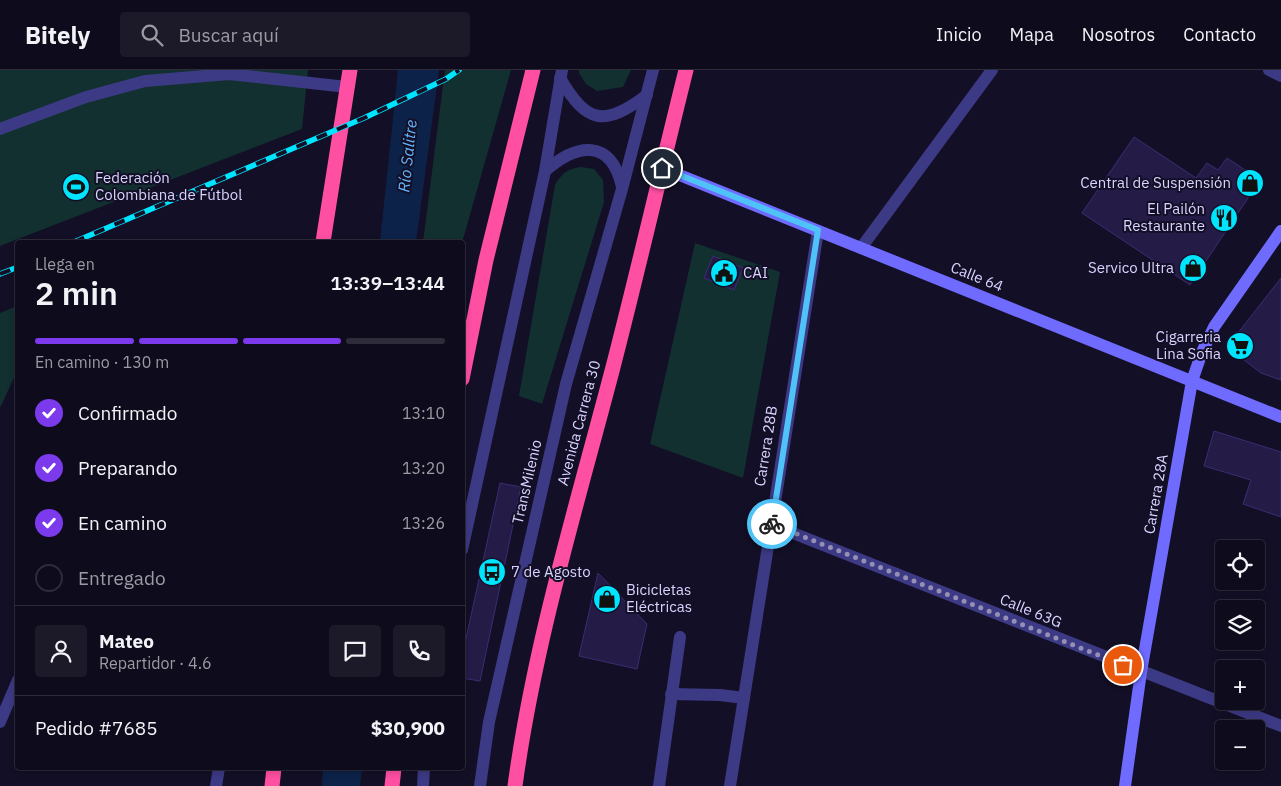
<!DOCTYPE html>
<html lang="es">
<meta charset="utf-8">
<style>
body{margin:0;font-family:"IBM Plex Sans",sans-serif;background:#1c1929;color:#f1f3f6;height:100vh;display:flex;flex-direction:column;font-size:19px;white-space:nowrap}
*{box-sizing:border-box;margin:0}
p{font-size:16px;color:#9b9ba3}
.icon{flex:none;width:28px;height:28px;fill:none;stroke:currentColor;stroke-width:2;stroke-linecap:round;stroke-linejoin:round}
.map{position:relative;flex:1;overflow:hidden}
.panel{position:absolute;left:15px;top:170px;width:450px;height:530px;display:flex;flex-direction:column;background:#0e0b1c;border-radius:5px;box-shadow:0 2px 8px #0003,0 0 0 1px #2e2b3b}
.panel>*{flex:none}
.controls{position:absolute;left:1215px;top:470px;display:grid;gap:10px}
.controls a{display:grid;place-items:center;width:50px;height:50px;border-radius:5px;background:#0e0b1c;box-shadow:0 2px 8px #0003,0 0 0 1px #2e2b3b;font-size:25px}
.pin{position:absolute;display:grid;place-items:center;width:42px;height:42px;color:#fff;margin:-21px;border:2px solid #fff;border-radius:50%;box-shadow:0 1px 5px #0007}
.courier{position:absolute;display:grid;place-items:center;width:50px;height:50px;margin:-25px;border:4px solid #4fc3f7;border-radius:50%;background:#fff;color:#222;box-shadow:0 1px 6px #0007}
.overview em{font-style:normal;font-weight:600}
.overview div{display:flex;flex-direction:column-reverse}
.overview{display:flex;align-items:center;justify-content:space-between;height:85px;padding:0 20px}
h1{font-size:32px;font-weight:600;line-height:38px}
.bar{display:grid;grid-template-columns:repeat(4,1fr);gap:8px 5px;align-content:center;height:60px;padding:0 20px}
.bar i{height:6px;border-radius:4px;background:#2e2b3b}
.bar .current{background:#7c3aed}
.bar p{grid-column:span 4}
.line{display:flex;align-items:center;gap:12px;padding:0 20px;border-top:1px solid #2e2b3b}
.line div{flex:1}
.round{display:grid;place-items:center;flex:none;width:52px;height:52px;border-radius:5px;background:#1c1929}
ol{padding:0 20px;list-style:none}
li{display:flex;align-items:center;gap:15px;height:55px}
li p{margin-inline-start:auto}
li .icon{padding:5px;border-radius:50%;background:#7c3aed;color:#fff;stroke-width:4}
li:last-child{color:#9b9ba3}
li i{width:28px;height:28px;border:2px solid #2e2b3b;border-radius:50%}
header{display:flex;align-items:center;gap:30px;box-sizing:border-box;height:70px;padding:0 25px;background:#0e0b1c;border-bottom:1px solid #2e2b3b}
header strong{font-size:24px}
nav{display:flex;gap:28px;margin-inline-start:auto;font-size:18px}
.search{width:350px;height:45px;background:#1c1929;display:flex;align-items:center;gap:12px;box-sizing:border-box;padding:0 18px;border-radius:5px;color:#9b9ba3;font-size:19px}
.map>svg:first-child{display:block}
.green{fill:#12302f}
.water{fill:#0c2248}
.building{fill:#241b47;stroke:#3b2d73}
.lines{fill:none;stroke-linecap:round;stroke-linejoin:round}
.lane{stroke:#3d3a85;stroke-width:12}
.street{stroke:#3d3a85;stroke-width:12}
.secondary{stroke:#6f6bff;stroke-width:12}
.highway{stroke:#ff4fa3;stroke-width:15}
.rail-casing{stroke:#00e5ff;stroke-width:5.5}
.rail{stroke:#130f26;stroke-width:4;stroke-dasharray:11;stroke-linecap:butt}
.done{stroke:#948fb3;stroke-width:5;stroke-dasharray:0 9}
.route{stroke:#4fc3f7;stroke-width:6}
.labels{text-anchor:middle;stroke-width:4;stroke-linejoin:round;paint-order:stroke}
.poi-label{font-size:15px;fill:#d9d4ff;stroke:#130f26;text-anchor:start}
.street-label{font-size:15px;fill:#d9d4ff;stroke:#130f26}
.water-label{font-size:16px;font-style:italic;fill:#62b6ff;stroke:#130f26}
</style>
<header>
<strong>Bitely</strong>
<div class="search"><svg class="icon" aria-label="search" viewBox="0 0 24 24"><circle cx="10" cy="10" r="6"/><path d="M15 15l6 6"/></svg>Buscar aquí</div>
<nav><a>Inicio</a><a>Mapa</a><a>Nosotros</a><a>Contacto</a></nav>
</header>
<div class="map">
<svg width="1281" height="716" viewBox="0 0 1281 716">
<rect width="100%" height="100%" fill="#130f26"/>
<g class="green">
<path d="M0,0H308L302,59L0,176Z"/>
<path d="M445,0H511L462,173L423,172Z"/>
<path d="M579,0H631L623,17L597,21L586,14L579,3Z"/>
<path d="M581,97L594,99L603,110L604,132L542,334L519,326L555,115C562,103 567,99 581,97Z"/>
<path d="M695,173L780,202L743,408L650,374Z"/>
<path d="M17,236V301L0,338V243Z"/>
</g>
<g class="water">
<path d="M398,0H439L416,172H380Z"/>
<path d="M323,698H362L360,716H322Z"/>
</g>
<g class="building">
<path d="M1134,67L1196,108L1207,93L1218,100L1227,88L1260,110L1190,215L1082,143Z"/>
<path d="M713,186L743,198L734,220L704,208Z"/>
<path d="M1281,208V310L1261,303L1227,277Z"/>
<path d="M1214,361L1281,382V447L1243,434L1251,410L1204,396Z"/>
<path d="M500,413L521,417L480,611L462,608V587Z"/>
<path d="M598,503L647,554L637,599L579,586Z"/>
</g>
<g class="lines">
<g class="lane">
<path d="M560,8C587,54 604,57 647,25"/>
<path d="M0,59L86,27L145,11L229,4L347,17"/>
<path d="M545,101C577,73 611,68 622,117"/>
<path d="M462,480L545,101L562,0"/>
<path d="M671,624L720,625L744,628"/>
<path d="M216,716L219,698"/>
<path d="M423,716L424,698"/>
<path d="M480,716L489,652L566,314L622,119L653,0"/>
<path d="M659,716L680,567"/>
</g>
<g class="street">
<path d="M1269,0L1281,6"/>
<path d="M861,178L992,0"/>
<path d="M770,454L1281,656"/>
<path d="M0,652L18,610"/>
<path d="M730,716L818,161"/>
</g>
<g class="secondary">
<path d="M662,98L1281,347"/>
<path d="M1125,716L1141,602L1192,311L1202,282L1214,257L1281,161"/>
</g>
<g class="highway">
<path d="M323,172L350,0"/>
<path d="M462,309L486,190L533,0"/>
<path d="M272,716L274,698"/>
<path d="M392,716L394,698"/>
<path d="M515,716C534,575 576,438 612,301C638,201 661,100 686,0"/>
</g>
<g class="rail-casing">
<g id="rail">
<path d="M74,172L364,48L446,9L459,0"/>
<path d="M0,204L18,197"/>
</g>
</g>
<use href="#rail" class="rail"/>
</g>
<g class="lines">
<path class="done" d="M772,454L1123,595"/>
<path class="route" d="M662,98L818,160L772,454"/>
</g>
<defs>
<g id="shop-disc" transform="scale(1.4375)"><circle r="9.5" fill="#00e5ff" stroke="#130f26"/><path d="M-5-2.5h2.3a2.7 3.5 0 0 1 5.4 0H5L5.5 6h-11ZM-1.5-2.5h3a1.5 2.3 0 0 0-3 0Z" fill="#111"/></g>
<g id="stadium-disc" transform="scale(1.4375)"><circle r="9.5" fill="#00e5ff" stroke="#130f26"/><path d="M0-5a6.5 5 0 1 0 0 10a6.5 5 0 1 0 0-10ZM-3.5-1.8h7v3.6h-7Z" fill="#111"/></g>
<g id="restaurant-disc" transform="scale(1.4375)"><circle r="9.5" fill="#00e5ff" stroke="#130f26"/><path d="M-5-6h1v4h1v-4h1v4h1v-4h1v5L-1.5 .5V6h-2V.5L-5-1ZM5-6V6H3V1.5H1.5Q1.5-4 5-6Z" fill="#111"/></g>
<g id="civic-disc" transform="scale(1.4375)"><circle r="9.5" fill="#00e5ff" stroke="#130f26"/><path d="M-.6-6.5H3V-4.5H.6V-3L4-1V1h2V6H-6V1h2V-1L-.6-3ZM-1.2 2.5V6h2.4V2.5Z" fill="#111"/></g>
<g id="supermarket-disc" transform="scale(1.4375)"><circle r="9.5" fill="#00e5ff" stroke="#130f26"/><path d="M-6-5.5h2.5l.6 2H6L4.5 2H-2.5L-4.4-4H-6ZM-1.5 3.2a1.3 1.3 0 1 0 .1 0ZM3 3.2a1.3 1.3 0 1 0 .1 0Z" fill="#111"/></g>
<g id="bus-disc" transform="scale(1.4375)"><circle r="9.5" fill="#00e5ff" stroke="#130f26"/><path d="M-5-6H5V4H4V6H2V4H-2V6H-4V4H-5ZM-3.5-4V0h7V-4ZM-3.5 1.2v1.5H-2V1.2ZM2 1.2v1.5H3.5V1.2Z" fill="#111"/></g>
</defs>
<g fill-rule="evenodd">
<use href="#shop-disc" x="1250" y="113"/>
<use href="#stadium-disc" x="76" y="117"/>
<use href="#restaurant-disc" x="1224" y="148"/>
<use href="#shop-disc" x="1193" y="198"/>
<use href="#civic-disc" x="724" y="203"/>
<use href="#supermarket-disc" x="1240" y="276"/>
<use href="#bus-disc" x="492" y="502"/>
<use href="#shop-disc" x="607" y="529"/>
</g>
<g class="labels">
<g class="poi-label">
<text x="95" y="113">Federación<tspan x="95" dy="17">Colombiana de Fútbol</tspan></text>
<text x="1231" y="118" text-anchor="end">Central de Suspensión</text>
<text x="1205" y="144" text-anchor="end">El Pailón<tspan x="1205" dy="17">Restaurante</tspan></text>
<text x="1174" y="203" text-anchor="end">Servico Ultra</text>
<text x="743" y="208">CAI</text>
<text x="1221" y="272" text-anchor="end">Cigarreria<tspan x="1221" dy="17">Lina Sofia</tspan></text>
<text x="511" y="507">7 de Agosto</text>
<text x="626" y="525">Bicicletas<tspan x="626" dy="17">Eléctricas</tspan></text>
</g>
<g class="street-label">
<text transform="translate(977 207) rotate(22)" y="5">Calle 64</text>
<text transform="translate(579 353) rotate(-75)" y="5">Avenida Carrera 30</text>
<text transform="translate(766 376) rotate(-81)" y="5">Carrera 28B</text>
<text transform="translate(527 412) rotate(-77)" y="5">TransMilenio</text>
<text transform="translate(1156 424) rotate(-80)" y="5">Carrera 28A</text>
<text transform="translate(1031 541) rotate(22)" y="5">Calle 63G</text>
</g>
<g class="water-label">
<text transform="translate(407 86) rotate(-84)" y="6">Río Salitre</text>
</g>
</g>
</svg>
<div class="controls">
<a><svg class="icon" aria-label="locate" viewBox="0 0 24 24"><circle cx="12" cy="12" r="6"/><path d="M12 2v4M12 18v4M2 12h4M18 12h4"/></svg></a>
<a><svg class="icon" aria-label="layers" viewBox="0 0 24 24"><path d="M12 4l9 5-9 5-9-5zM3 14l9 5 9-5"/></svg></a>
<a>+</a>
<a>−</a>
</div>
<div class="pin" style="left:1123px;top:595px;background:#ea580c"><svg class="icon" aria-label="bag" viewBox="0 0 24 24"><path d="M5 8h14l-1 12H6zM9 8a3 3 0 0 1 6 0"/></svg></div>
<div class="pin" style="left:662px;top:98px;background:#1f2937"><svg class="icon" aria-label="home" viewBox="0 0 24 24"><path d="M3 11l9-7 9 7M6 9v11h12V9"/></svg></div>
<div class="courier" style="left:772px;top:454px"><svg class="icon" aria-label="bike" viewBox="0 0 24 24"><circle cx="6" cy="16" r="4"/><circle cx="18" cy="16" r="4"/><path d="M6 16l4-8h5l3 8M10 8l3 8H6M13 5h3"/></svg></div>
<section class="panel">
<div class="overview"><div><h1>2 min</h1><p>Llega en</p></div><em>13:39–13:44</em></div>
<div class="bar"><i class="current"></i><i class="current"></i><i class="current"></i><i></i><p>En camino · 130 m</p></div>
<ol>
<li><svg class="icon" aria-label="check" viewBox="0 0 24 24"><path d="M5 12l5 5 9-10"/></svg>Confirmado<p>13:10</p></li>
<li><svg class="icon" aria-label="check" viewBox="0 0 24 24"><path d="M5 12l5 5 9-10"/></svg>Preparando<p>13:20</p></li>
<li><svg class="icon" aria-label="check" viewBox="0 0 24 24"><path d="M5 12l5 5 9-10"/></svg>En camino<p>13:26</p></li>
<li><i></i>Entregado</li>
</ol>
<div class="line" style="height:90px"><a class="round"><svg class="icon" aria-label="person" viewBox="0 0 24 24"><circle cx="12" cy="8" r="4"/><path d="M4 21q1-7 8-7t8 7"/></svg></a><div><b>Mateo</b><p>Repartidor · 4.6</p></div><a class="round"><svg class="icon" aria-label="chat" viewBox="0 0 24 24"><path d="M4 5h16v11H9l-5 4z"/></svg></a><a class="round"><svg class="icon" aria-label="phone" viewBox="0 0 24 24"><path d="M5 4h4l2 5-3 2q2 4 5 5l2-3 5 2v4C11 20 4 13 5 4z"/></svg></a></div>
<div class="line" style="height:65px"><div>Pedido #7685</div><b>$30,900</b></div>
</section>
</div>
